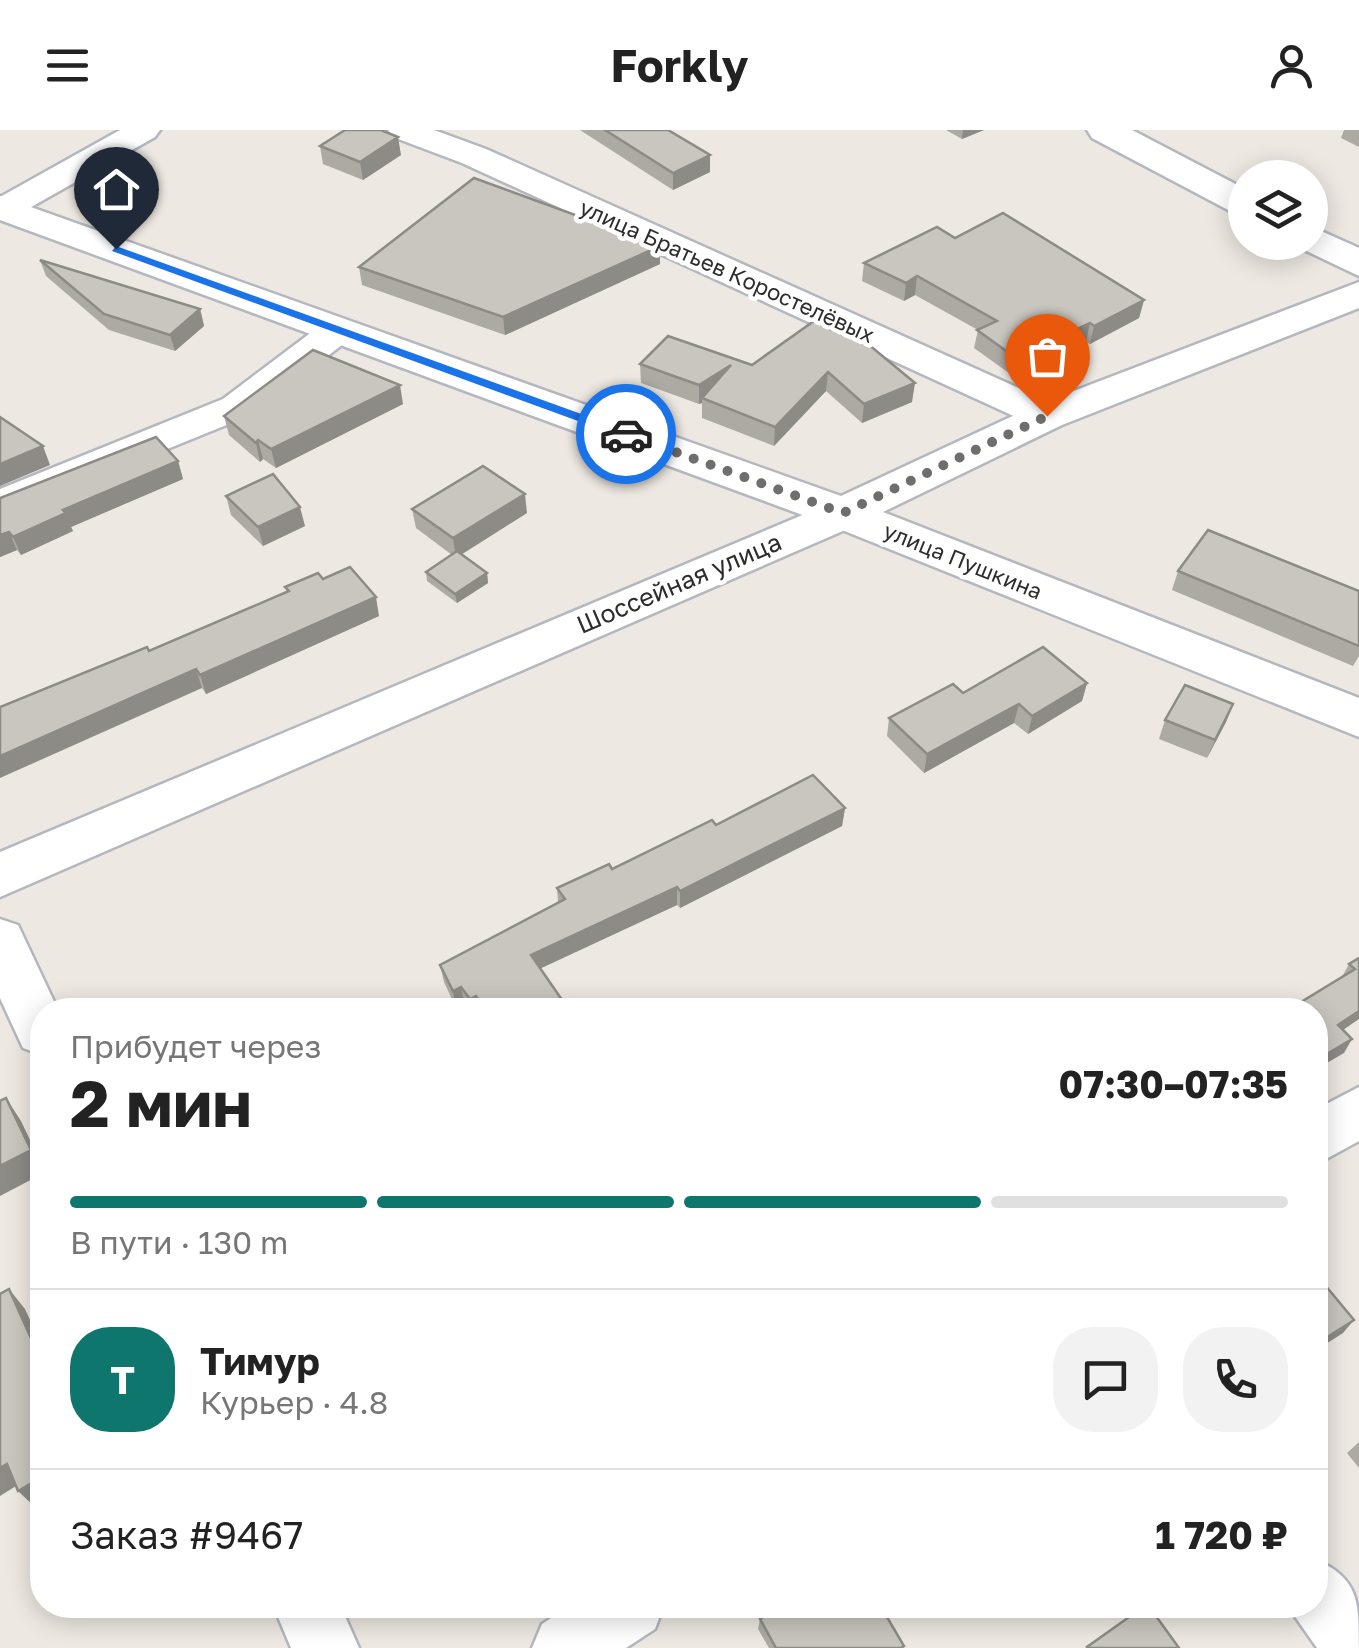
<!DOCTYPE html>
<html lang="ru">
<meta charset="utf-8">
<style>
body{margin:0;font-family:"Golos Text",sans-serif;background:#f2f2f2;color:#222;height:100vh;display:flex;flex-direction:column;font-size:38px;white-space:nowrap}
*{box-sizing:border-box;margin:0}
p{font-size:32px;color:#767676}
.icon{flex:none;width:55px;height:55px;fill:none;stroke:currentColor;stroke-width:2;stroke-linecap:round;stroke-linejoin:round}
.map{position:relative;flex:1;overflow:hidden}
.panel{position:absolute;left:30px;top:868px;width:1298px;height:620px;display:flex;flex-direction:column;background:#fff;border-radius:40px;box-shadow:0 5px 25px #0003}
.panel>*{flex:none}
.fabs{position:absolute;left:1228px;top:30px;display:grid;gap:20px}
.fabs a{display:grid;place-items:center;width:100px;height:100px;border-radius:50%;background:#fff;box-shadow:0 5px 25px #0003;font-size:50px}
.pin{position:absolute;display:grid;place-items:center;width:85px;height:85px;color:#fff;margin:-102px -42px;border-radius:50% 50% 50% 0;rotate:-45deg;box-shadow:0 0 10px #0007}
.pin .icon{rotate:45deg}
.courier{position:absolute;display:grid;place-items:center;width:100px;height:100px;margin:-50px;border:8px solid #1a73e8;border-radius:50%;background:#fff;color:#222;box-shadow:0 2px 12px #0007}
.head em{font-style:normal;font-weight:700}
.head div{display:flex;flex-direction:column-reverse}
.head{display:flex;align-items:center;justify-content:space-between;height:170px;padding:0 40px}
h1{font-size:65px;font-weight:700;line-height:75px}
.bar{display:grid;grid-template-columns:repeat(4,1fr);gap:15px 10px;align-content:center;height:120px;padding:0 40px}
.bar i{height:12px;border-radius:8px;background:#e0e0e0}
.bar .current{background:#0f766e}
.bar p{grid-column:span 4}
.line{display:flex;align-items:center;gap:25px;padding:0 40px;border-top:2px solid #e0e0e0}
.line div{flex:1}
.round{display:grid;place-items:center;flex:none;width:105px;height:105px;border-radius:40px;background:#f2f2f2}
header{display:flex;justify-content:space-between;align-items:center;height:130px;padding:0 40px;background:#fff;font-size:45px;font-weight:700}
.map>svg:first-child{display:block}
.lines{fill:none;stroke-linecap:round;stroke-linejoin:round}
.minor-casing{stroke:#b4b7bf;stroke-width:5}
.tertiary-casing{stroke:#b4b7bf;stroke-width:5}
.secondary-casing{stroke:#b4b7bf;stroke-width:5}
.minor{fill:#fff;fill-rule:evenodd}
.tertiary{fill:#fff;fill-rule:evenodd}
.secondary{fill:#fff;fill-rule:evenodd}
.wall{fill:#adaaa4}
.shaded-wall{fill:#8d8b86}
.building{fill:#c9c6bf;stroke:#8d8b86;stroke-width:2.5}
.route{fill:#1a73e8}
.done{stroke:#706e6c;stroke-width:10;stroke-dasharray:0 18}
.labels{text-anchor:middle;stroke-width:9;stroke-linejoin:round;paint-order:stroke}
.far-street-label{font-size:22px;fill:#2d2d2d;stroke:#fff}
.street-label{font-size:25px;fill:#2d2d2d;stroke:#fff}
</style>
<header><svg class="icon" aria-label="menu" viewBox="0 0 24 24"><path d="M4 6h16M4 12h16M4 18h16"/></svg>Forkly<svg class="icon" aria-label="person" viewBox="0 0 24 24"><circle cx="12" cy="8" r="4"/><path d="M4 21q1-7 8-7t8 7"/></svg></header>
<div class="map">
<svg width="1359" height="1518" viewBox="0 0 1359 1518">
<rect width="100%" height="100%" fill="#ede8e1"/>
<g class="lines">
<g class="minor-casing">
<g id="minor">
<path d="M120,0H160L155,7L17,85L0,87V67Z"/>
<path d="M388,0H434L486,19L1061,277L1066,286L1061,295L1047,298L1033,295L462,33L393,7Z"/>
<path d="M338,189L351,192L356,200L351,208L251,285L0,387V359L223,269L325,192Z"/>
<path d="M0,789L18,795L58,880H42V925L23,918L0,868Z"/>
<path d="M1359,957V1011L1315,1035V980Z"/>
<path d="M1315,1429C1359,1449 1359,1471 1359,1518H1317L1287,1475H1315Z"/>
<path d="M273,1475H340L359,1518H291Z"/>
<path d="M571,1475H664L655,1499L626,1518H532L542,1494Z"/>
</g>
</g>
<g class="tertiary-casing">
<g id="tertiary">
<path d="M1087,0H1132L1245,59V85L1232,82L1092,8Z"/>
<path d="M1310,96L1359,118V146L1296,116L1294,112H1310Z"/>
<path d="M843,368L859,372L866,383L859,394L0,767V722Z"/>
</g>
</g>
<g class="secondary-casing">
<path id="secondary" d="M0,66L841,366L1032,277L1359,152V178L1062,295L883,382L1359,568V607L827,394L0,90Z"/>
</g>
<use href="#minor" class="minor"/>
<use href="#tertiary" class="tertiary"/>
<use href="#secondary" class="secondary"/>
</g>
<g class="wall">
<path d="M580,0H668L710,25V42L673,60Z"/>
<path d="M946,0H984L962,9Z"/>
<path d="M1344,0H1359V17L1341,8Z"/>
<path d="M320,16L401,25L363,50L323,34Z"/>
<path d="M955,108L1144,170L1139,188L1090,214L1086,212L1013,246L974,218L978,200L915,165L904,171L862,151L864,133Z"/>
<path d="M660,116V134L505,205L362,155L359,137Z"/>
<path d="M40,130L200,179L204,196L175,221L109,200L46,146Z"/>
<path d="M814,191L912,272L862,293L826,261L774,316L702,288V273L699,274L641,253L640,234L752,235Z"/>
<path d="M403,274L276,338L263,329L260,332L229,305L224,286Z"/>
<path d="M178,331L183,349L71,397L73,401L21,425L17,420L0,427V368Z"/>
<path d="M226,366L305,396L263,416L231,385Z"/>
<path d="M412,379L527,383L461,424L487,443L488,453L457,473L427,451L426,442L452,425L416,398Z"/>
<path d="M1178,441L1359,461V526L1353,536L1172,460Z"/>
<path d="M323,449L379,486L206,564L202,558L149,521L287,462L285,457Z"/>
<path d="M1087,553L1082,571L1028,604L1014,593L924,643L887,606L889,588L963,563Z"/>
<path d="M1233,574L1226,592L1207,628L1159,609L1165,590Z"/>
<path d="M845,678L842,696L680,778L677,775L540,838L569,880H469L464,874L456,878L444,852L440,835L558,772L557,758L612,739L716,695Z"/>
<path d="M1359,828L1343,900L1344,923L1342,847L1349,834Z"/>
<path d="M1359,1312V1338L1347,1323Z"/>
<path d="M760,1489L904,1516L903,1518H769L758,1499Z"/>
</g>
<g class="shaded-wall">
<path d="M963,0H984L962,9Z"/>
<path d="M398,7L401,25L363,50L360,32Z"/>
<path d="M710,25V42L673,60V43Z"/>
<path d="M660,116V134L505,205L503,187Z"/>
<path d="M917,146L915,165L904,171L906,153Z"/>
<path d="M1144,170L1139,188L1090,214L1094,196Z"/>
<path d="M200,179L204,196L175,221L170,205Z"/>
<path d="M1090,193L1086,212L1013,246L1016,228Z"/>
<path d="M731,235L702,268V273L699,274V255Z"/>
<path d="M828,242L826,261L774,316L775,297Z"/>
<path d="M915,253L912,272L862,293L864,274Z"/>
<path d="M400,255L403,274L276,338L271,319Z"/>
<path d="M258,310L263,329L260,332L256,313Z"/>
<path d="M43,316L50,335L0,356V334Z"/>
<path d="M178,331L183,349L71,397L73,401L21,425L13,407L63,380Z"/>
<path d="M525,364L527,383L456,428L453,408Z"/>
<path d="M300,377L305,396L263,416L258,397Z"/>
<path d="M9,402L17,420L0,427V405Z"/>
<path d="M487,443L488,453L457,473L455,464Z"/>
<path d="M376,467L379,486L206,564L200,545Z"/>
<path d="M196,539L202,558L0,648V626Z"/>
<path d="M1087,553L1082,571L1028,604L1032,586Z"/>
<path d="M1019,574L1014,593L924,643L927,624Z"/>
<path d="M1233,574L1226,592L1207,628L1215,610Z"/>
<path d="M845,678L842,696L680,778V761Z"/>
<path d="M677,757V775L533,842L531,825Z"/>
<path d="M461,857L464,874L456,878L453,861Z"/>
<path d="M476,866L479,880H472L470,869Z"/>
<path d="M1359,881V889L1330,909L1338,895Z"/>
<path d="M1352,909L1344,923L1315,940V931Z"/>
<path d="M6,968L21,991L42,1035V1044L0,1066V1036Z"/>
<path d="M9,1159L25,1179L42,1216V1233Z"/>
<path d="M1354,1190L1343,1203L1315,1221V1215Z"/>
<path d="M7,1334L24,1351L0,1366V1338Z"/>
<path d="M42,1347V1374L36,1378L18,1361Z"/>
</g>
<g class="building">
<path d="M345,0H381L398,7L360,32L320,16Z"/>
<path d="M605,0H668L710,25L673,43Z"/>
<path d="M474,48L660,116L503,187L359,137Z"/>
<path d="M1003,83L1144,170L1094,196L1090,193L1016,228L977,200L997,191L917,146L906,153L864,133L937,97L955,108Z"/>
<path d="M40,130L200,179L170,205L104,184Z"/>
<path d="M814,191L836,202L845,195L915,253L864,274L828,242L775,297L702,268L731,235L699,255L640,234L668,206L752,235Z"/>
<path d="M313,220L400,255L271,319L258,310L256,313L224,286Z"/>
<path d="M0,287L43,316L0,334Z"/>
<path d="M156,307L178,331L63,380L66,383L13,407L9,402L0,405V368Z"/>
<path d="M483,336L525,364L453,408L412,379Z"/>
<path d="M273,344L300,377L258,397L226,366Z"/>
<path d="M1208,400L1359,461V516L1178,441Z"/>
<path d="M457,421L487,443L455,464L426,442Z"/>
<path d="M350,437L376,467L200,545L196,539L0,626V577L147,517L149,521L289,461L285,457L318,443L323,449Z"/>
<path d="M1043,517L1087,553L1032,586L1019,574L927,624L889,588L953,554L963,563Z"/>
<path d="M1185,555L1233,574L1215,610L1165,590Z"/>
<path d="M813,645L845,678L680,761L677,757L531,825L569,880H486L476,866L470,869L461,857L453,861L440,835L565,769L557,758L609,734L612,739L712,690L716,695Z"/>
<path d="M1359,828V881L1338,895L1352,909L1315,931V880H1288L1355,839L1349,834Z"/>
<path d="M6,968L31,1020L0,1036V971Z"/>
<path d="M1315,1143L1354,1190L1315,1215Z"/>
<path d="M9,1159L42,1233V1347L18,1361L7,1334L0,1338V1164Z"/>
<path d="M782,1475H880L904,1516L901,1518H776L760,1489Z"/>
<path d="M1146,1475H1148L1179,1518H1088L1087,1517Z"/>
</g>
<path class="route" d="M116,116L631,302L633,304L622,307L112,121Z"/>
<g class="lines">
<path class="done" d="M626,304L843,383L1047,286"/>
</g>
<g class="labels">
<g class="far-street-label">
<text transform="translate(727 141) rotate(24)" y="8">улица Братьев Коростелёвых</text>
<text transform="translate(963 431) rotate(22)" y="8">улица Пушкина</text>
</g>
<g class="street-label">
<text transform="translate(679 453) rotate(-23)" y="9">Шоссейная улица</text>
</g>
</g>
</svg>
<div class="fabs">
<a><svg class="icon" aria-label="layers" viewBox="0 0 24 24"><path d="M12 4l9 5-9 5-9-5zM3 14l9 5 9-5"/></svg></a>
</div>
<div class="pin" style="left:1047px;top:286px;background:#ea580c"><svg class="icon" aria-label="bag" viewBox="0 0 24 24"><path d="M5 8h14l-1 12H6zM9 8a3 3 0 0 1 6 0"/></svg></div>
<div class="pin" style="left:116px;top:119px;background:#1f2937"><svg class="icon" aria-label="home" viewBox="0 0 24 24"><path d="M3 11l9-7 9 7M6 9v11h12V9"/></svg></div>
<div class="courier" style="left:626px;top:304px"><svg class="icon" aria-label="car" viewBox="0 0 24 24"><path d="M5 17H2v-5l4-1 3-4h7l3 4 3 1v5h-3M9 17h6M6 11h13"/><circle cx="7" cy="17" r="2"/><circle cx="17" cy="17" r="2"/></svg></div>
<section class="panel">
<div class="head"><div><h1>2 мин</h1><p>Прибудет через</p></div><em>07:30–07:35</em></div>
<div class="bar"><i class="current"></i><i class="current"></i><i class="current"></i><i></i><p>В пути · 130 m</p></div>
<div class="line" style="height:180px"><b class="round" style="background:#0f766e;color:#fff">Т</b><div><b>Тимур</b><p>Курьер · 4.8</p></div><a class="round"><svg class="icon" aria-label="chat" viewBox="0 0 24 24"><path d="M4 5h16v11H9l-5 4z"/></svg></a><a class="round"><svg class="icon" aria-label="phone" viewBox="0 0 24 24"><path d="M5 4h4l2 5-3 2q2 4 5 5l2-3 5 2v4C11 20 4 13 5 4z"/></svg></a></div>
<div class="line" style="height:130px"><div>Заказ #9467</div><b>1 720 ₽</b></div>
</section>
</div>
